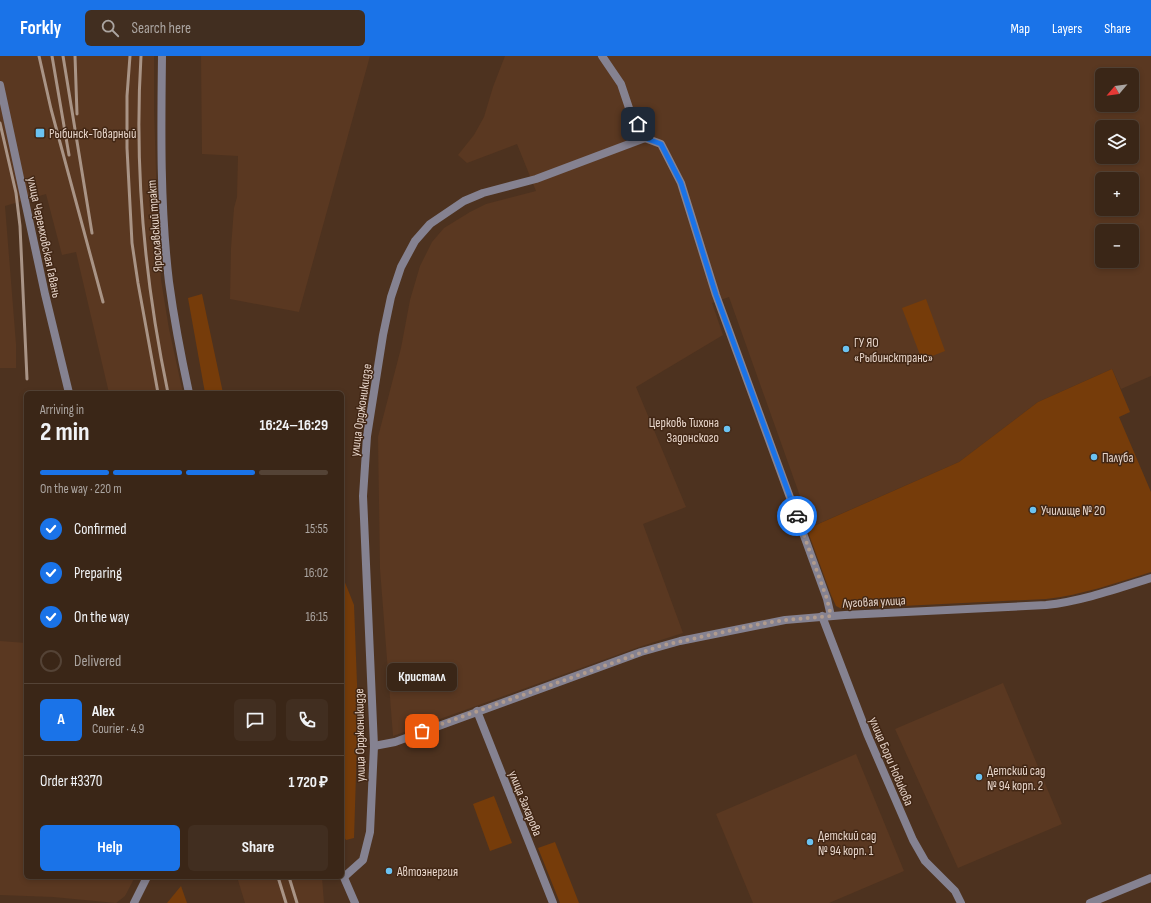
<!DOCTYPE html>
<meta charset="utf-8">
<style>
body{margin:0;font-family:"Sofia Sans Condensed",sans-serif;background:#412e20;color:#f1f3f6;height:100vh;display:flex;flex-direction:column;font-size:15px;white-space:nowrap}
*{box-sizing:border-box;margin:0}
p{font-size:13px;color:#aba5a1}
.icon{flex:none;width:22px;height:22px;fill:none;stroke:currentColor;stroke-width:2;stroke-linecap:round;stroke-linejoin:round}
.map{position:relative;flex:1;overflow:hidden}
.drawer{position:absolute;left:24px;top:335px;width:320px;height:488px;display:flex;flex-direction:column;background:#3a2617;border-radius:6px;box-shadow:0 2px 6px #0003,0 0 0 1px #544336}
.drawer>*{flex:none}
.needle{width:26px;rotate:241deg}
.buttons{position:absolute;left:1095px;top:12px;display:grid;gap:8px}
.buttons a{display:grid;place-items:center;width:44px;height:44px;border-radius:6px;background:#3a2617;box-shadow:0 2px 6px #0003,0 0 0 1px #544336;font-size:20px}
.pin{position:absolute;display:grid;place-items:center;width:34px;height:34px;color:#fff;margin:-17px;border-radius:8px;box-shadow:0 2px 6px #0006}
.courier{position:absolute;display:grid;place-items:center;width:40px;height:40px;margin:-20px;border:3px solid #1a73e8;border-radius:50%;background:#fff;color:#222;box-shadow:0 1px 5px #0007}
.bubble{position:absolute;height:28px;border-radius:6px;background:#3a2617;box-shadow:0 2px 6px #0003,0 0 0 1px #544336;font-size:13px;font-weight:700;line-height:28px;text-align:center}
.head em{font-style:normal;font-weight:700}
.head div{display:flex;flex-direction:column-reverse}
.head{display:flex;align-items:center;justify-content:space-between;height:68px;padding:0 16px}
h1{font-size:26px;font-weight:700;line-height:30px}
.bar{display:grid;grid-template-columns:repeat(4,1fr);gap:6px 4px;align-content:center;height:48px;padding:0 16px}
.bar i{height:5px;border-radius:3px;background:#544336}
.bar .active{background:#1a73e8}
.bar p{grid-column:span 4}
.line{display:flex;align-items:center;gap:10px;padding:0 16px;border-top:1px solid #544336}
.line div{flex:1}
.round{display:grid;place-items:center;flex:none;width:42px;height:42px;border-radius:6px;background:#412e20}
ol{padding:0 16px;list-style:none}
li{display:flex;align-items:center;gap:12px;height:44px}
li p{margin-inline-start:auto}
li .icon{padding:4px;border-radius:50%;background:#1a73e8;color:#fff;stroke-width:4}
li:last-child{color:#aba5a1}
li i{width:22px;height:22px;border:2px solid #544336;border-radius:50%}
.primary-button{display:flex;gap:8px;margin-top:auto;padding:8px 16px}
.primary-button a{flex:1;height:46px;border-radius:6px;background:#1a73e8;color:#fff;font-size:16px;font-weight:700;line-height:46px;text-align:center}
.primary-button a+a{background:#412e20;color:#f1f3f6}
header{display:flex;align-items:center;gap:24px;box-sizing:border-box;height:56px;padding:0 20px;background:#1a73e8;color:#fff}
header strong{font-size:19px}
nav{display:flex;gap:22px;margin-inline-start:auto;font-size:14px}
.search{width:280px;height:36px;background:#412e20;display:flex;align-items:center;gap:10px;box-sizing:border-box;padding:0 14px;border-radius:6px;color:#aba5a1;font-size:15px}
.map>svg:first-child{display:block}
.built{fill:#5a3821;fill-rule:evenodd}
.green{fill:#763c0a}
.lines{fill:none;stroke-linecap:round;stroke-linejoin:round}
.minor{stroke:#858291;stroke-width:8}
.tertiary{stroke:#858291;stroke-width:8}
.rail{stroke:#a99486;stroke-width:3}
.done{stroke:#b09b8e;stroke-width:4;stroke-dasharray:0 7.2}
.route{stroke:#1a73e8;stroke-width:5}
.poi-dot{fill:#6bc3f2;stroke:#422715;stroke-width:1.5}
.labels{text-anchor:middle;stroke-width:3;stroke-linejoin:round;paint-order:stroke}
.poi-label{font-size:13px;fill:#e6d4c9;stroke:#422715;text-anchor:start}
.street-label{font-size:13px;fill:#e6d4c9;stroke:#422715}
</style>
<header>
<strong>Forkly</strong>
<div class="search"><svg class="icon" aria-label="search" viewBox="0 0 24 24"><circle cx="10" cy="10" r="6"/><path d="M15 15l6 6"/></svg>Search here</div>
<nav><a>Map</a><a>Layers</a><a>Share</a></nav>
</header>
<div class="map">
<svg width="1151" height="847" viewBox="0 0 1151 847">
<rect width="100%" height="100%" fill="#4d321f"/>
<g class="built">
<path d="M0,0H154V53L158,180L161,224L169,273L183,337H109L76,196L62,199L46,138L5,150L16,288V312H0Z"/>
<path d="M201,0H370L299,256L230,243L231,192L234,152L237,141L238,100L202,98Z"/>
<path d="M505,0H1151V320L1121,333L1112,313L1038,346L959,406L811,471L729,241L712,247L723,279L636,331L686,451L643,468L683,577L639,591L393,680L380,513L378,381L401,292L410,244L420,210L432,186L444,172L470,156L486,148L536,135L517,88L467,107L458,99L474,79L484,61L493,31ZM1102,19H1132V49H1102ZM1102,71H1132V101H1102ZM1102,123H1132V153H1102ZM1102,175H1132V205H1102Z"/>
<path d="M0,585L26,587V821H135L125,840L116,847L53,841L0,839Z"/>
<path d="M1003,627L1062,768L958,812L895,673Z"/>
<path d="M856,698L904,815L829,847H753L716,758Z"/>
<path d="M237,821H322L324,847H245Z"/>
</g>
<g class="green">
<path d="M202,238L223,337H205L188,242Z"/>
<path d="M926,243L945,295L922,304L902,252Z"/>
<path d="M1112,313L1130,356L1119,361L1151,436V516C1116,527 1082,539 1046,543L842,553L836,550L831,539L807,473L959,406L1038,346Z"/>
<path d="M342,519L354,549L358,654L354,782L346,784L342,778Z"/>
<path d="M494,740L512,787L490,795L473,748Z"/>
<path d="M555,786L579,847H560L538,792Z"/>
<path d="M181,830L187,847H167Z"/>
</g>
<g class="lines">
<g class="minor">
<path d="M602,0L621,28L630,55L645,82"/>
<path d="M0,29L45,238L69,337"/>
<path d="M822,560L868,680L913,784L925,805L955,835L961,847"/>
<path d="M477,655L553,847"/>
<path d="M374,690L395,686L641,596L680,585L785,564L845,559L1046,549C1082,545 1116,533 1151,522"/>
<path d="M344,821L363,804L370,776L374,690L363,440L367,380L383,279L391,241L401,211L415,185L430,168L464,145L483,137L536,123L645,82L661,88L681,127L716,239L803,477L827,543L831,560"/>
<path d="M134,847L147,821"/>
</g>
<g class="tertiary">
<path d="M162,0C161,75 160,151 169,226C174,263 181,300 189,337"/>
<path d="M342,817L355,847"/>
<path d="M1090,847L1151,822"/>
</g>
<g class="rail">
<path d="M39,0L51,53L103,246"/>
<path d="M52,0L69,99"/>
<path d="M63,0L92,177"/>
<path d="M75,0L77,58"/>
<path d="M130,0L127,40V92L132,187L138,227L158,337"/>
<path d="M141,0C134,113 145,227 168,337"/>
<path d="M0,67L16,137L20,170L27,323"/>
<path d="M278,821L286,847"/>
<path d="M289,821L297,847"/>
</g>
</g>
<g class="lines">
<path class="done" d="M422,675L660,590L760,568L785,564L831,560L827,543L797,460"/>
<path class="route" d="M638,68L645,82L661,88L681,127L716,239L797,460"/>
</g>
<g class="poi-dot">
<rect x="35" y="72" width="10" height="10" rx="2"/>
<circle cx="846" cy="293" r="4"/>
<circle cx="727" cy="373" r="4"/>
<circle cx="1094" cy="401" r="4"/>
<circle cx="1033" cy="454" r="4"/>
<circle cx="979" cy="721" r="4"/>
<circle cx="810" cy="786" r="4"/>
<circle cx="389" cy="815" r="4"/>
</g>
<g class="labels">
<g class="poi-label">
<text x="49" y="82">Рыбинск-Товарный</text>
<text x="854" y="291">ГУ ЯО<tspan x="854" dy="15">«Рыбинсктранс»</tspan></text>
<text x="719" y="371" text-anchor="end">Церковь Тихона<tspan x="719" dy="15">Задонского</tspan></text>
<text x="1102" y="406">Палуба</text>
<text x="1041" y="459">Училище № 20</text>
<text x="987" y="719">Детский сад<tspan x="987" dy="15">№ 94 корп. 2</tspan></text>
<text x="818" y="784">Детский сад<tspan x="818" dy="15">№ 94 корп. 1</tspan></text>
<text x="397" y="820">Автоэнергия</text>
</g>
<g class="street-label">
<text transform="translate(154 170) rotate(-94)" y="5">Ярославский тракт</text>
<text transform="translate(45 181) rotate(78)" y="5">улица Черемховская Гавань</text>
<text transform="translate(360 354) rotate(-82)" y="5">улица Орджоникидзе</text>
<text transform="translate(874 545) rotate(-3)" y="5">Луговая улица</text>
<text transform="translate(359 679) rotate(-91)" y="5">улица Орджоникидзе</text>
<text transform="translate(892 705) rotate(67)" y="5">улица Бори Новикова</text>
<text transform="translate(526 747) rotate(68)" y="5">улица Захарова</text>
</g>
</g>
</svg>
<div class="buttons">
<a><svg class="needle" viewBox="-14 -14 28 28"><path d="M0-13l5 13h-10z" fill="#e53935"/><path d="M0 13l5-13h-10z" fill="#aba5a1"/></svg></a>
<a><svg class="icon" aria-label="layers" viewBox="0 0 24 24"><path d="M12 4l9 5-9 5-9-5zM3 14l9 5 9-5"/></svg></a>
<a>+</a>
<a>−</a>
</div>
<div class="pin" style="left:422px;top:675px;background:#ea580c"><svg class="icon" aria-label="bag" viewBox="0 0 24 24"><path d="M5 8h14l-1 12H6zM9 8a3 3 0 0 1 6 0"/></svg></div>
<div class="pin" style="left:638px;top:68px;background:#1f2937"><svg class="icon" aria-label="home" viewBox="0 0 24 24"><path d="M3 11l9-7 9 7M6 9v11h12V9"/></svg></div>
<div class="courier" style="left:797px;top:460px"><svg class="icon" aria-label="car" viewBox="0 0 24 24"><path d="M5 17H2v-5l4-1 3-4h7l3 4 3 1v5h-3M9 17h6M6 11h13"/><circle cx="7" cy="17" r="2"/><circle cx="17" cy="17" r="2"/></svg></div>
<div class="bubble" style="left:387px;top:607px;width:70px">Кристалл</div>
<section class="drawer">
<div class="head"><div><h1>2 min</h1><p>Arriving in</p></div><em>16:24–16:29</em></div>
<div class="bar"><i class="active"></i><i class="active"></i><i class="active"></i><i></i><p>On the way · 220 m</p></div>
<ol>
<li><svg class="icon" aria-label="check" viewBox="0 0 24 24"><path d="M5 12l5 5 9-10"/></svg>Confirmed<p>15:55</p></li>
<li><svg class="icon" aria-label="check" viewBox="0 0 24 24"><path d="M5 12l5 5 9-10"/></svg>Preparing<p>16:02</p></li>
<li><svg class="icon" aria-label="check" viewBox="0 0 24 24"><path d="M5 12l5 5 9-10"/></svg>On the way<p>16:15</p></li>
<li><i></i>Delivered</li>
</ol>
<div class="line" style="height:72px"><b class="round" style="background:#1a73e8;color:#fff">A</b><div><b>Alex</b><p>Courier · 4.9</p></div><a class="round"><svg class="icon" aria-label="chat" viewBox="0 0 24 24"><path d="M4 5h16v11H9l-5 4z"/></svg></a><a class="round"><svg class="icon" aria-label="phone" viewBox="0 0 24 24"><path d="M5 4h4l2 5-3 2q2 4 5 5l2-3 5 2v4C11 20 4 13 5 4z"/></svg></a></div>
<div class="line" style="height:52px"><div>Order #3370</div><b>1 720 ₽</b></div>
<div class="primary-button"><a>Help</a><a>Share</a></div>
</section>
</div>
